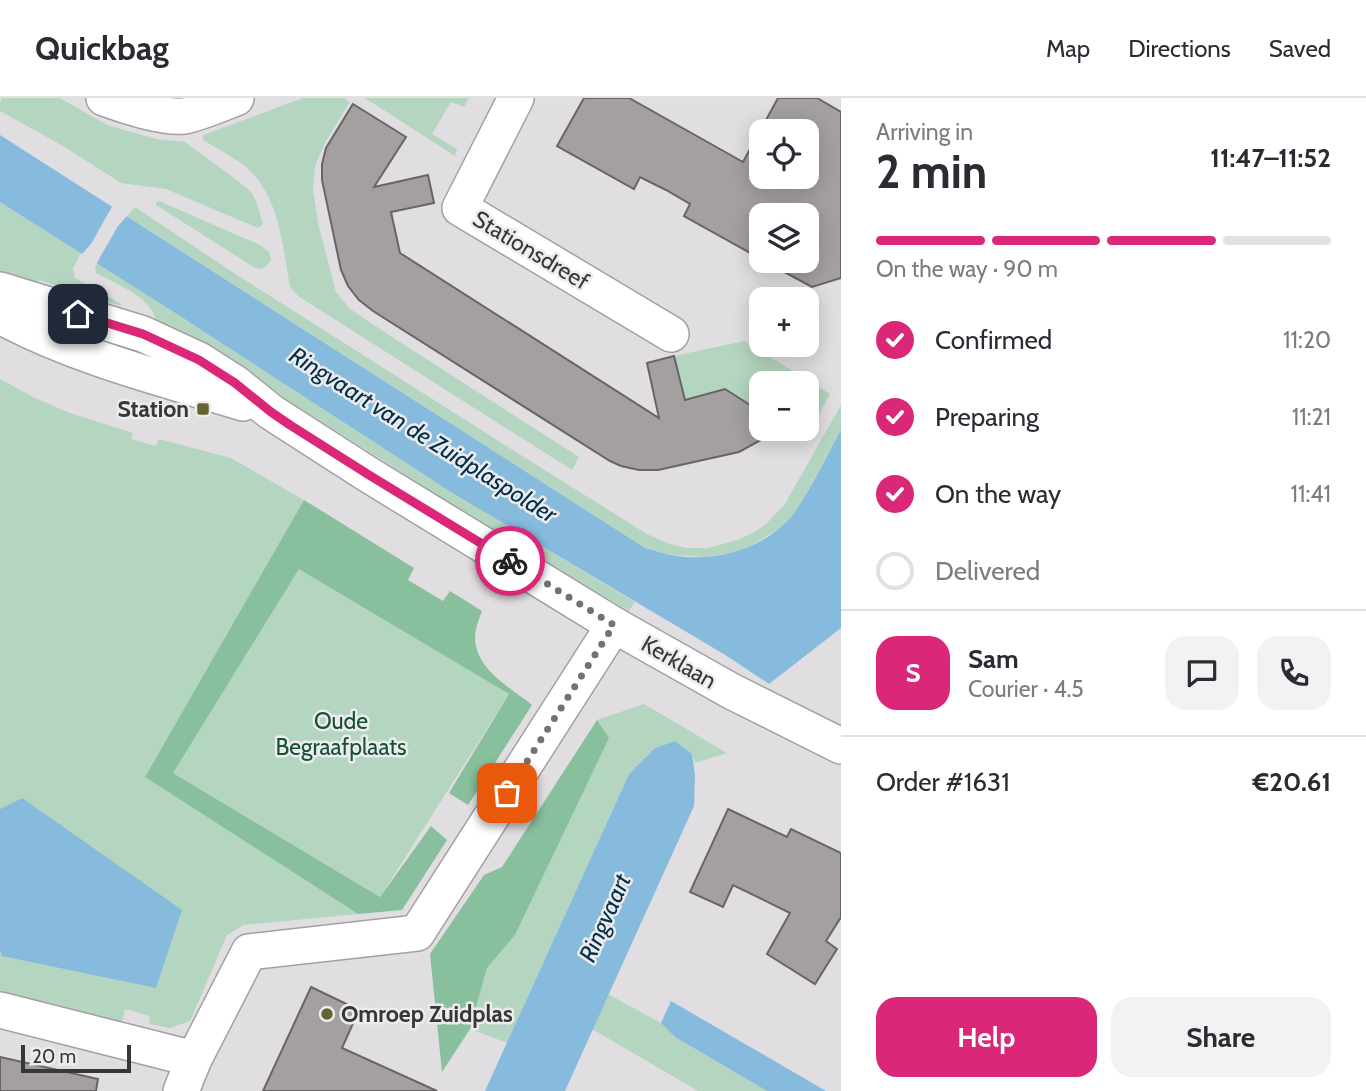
<!DOCTYPE html>
<meta charset="utf-8">
<style>
body{margin:0;font-family:Cabin,sans-serif;background:#f2f2f3;color:#2b2b33;height:100vh;display:flex;flex-direction:column;font-size:26px;white-space:nowrap}
*{box-sizing:border-box;margin:0}
p{font-size:23px;color:#7c7c81}
.icon{flex:none;width:38px;height:38px;fill:none;stroke:currentColor;stroke-width:2;stroke-linecap:round;stroke-linejoin:round}
.map{position:relative;flex:1;overflow:hidden}
.sheet{display:flex;flex-direction:column;background:#fff;width:525px}
.sheet>*{flex:none}
.buttons{position:absolute;left:749px;top:21px;display:grid;gap:14px}
.buttons a{display:grid;place-items:center;width:70px;height:70px;border-radius:14px;background:#fff;box-shadow:0 4px 18px #0003;font-size:35px}
.scale{position:absolute;left:21px;bottom:18px;width:110px;box-sizing:border-box;padding-left:7px;border:4px solid #373638;border-top:0;font-size:19px;line-height:24px;white-space:nowrap;color:#373638;-webkit-text-stroke:5px #eeebee;paint-order:stroke}
.pin{position:absolute;display:grid;place-items:center;width:60px;height:60px;color:#fff;margin:-30px;border-radius:14px;box-shadow:0 4px 10px #0006}
.courier{position:absolute;display:grid;place-items:center;width:70px;height:70px;margin:-35px;border:5px solid #db2777;border-radius:50%;background:#fff;color:#222;box-shadow:0 2px 9px #0007}
.headline em{font-style:normal;font-weight:700}
.headline div{display:flex;flex-direction:column-reverse}
.headline{display:flex;align-items:center;justify-content:space-between;height:119px;padding:0 35px}
h1{font-size:46px;font-weight:700;line-height:52px}
.bar{display:grid;grid-template-columns:repeat(4,1fr);gap:10px 7px;align-content:center;height:84px;padding:0 35px}
.bar i{height:9px;border-radius:5px;background:#e1e1e2}
.bar .active{background:#db2777}
.bar p{grid-column:span 4}
.line{display:flex;align-items:center;gap:18px;padding:0 35px;border-top:2px solid #e1e1e2}
.line div{flex:1}
.round{display:grid;place-items:center;flex:none;width:74px;height:74px;border-radius:21px;background:#f2f2f3}
ol{padding:0 35px;list-style:none}
li{display:flex;align-items:center;gap:21px;height:77px}
li p{margin-inline-start:auto}
li .icon{padding:7px;border-radius:50%;background:#db2777;color:#fff;stroke-width:4}
li:last-child{color:#7c7c81}
li i{width:38px;height:38px;border:4px solid #e1e1e2;border-radius:50%}
.action{display:flex;gap:14px;margin-top:auto;padding:14px 35px}
.action a{flex:1;height:80px;border-radius:21px;background:#db2777;color:#fff;font-size:28px;font-weight:700;line-height:80px;text-align:center}
.action a+a{background:#f2f2f3;color:#2b2b33}
header{display:flex;align-items:center;gap:42px;box-sizing:border-box;height:98px;padding:0 35px;background:#fff;border-bottom:2px solid #e1e1e2}
header strong{font-size:33px}
nav{display:flex;gap:38px;margin-inline-start:auto;font-size:24px}
main{display:flex;flex:1;min-height:0}
.map>svg:first-child{display:block}
.green{fill:#b4d6c0}
.forest{fill:#88bf9d}
.water{fill:#86bbde}
.pier{fill:#e0dee1}
.building{fill:#a4a09f;stroke:#696565;stroke-width:2;fill-rule:evenodd}
.lines{fill:none;stroke-linecap:round;stroke-linejoin:round}
.minor-casing{stroke:#a2a0a3;stroke-width:38}
.minor{stroke:#fff;stroke-width:35}
.done{stroke:#727173;stroke-width:7;stroke-dasharray:0 12.6}
.route{stroke:#db2777;stroke-width:9}
.poi-dot{fill:#656431;stroke:#eeebee;stroke-width:2.5}
.labels{text-anchor:middle;stroke-width:5;stroke-linejoin:round;paint-order:stroke}
.street-label{font-size:23px;fill:#373638;stroke:#eeebee}
.poi-label{font-size:23px;font-weight:bold;fill:#373638;stroke:#eeebee;text-anchor:end}
.park-label{font-size:23px;fill:#115333;stroke:#eeebee}
.water-label{font-size:24px;font-style:italic;fill:#023048;stroke:#eeebee}
</style>
<header>
<strong>Quickbag</strong>
<nav><a>Map</a><a>Directions</a><a>Saved</a></nav>
</header>
<main>
<div class="map">
<svg width="841" height="993" viewBox="0 0 841 993">
<rect width="100%" height="100%" fill="#e0dee1"/>
<g class="green">
<path d="M2,0H60L107,27L156,41L185,44L238,83L251,94L256,103L263,126L258,130L166,91L121,85L63,48L0,13V4Z"/>
<path d="M303,0H344L350,4L326,43L315,68L313,91L318,125L336,194L350,211L389,237L579,359L572,372L298,198L290,189C282,146 280,94 241,65C229,57 216,50 203,42V37Z"/>
<path d="M365,0H469L464,9L451,4L432,36L457,51L455,58Z"/>
<path d="M159,103L260,147L269,154L271,161C266,171 262,173 252,168L156,107V104Z"/>
<path d="M0,104L81,155L73,170L75,180L121,206V208L39,182L35,191L0,178Z"/>
<path d="M135,109L237,177L535,366L647,436L669,446L687,450H708L737,442L753,435L766,426L785,406L841,307V332L799,409L782,429L749,449L732,455L705,459L672,457L645,450L127,118Z"/>
<path d="M98,165L454,396L635,504L629,513L513,445L227,264L157,227C154,199 117,187 96,175L95,168Z"/>
<path d="M744,243L830,296L808,336L794,331H807V285H761V314L725,291L685,302L674,258Z"/>
<path d="M0,281L33,299L70,315L133,335L131,341L156,348L159,341L231,360L304,402L145,679L358,816L244,827L227,837L190,923L170,930L149,926L150,918L125,911L122,925L0,896V853L2,858L22,700L0,711Z"/>
<path d="M299,470L509,596L380,799L173,675Z"/>
<path d="M644,606L727,655L695,665L692,656L675,643L655,650L629,676L507,945L470,931L487,870L515,837L608,641L597,622Z"/>
<path d="M608,896L661,925L675,939L767,993H698L592,931Z"/>
</g>
<g class="forest">
<path d="M304,402L414,470L408,482L443,503L450,493L482,513C479,521 475,531 475,540C476,572 510,589 532,607L468,707L449,695L509,596L299,471L173,675L380,799L431,728L447,742L402,812L358,816L145,679Z"/>
<path d="M597,622L609,640L515,837L487,870L470,931L442,974L430,856L484,777L502,769Z"/>
</g>
<g class="water">
<path d="M0,37L645,450C653,452 662,455 671,457C717,466 773,449 799,408C815,383 827,357 841,332V530L769,586L727,558L454,396L169,211L0,104Z"/>
<path d="M675,643L692,656L695,677L694,708L565,993H485L629,676L655,650Z"/>
<path d="M22,700L182,812L156,890L2,858L0,853V711Z"/>
<path d="M671,903L826,993H767L675,939L661,925Z"/>
</g>
<path class="pier" d="M113,107L128,117L118,128L95,168L80,158L91,146Z"/>
<g class="building">
<path d="M584,0H629L743,64L778,0H817L841,14V180L812,189L764,163H807V117H761V161L684,118L690,106L666,92L640,79L634,91L557,48ZM761,33H807V79H761Z"/>
<path d="M353,6L406,39L374,89L428,77L434,105L391,114L400,155L659,320L647,265L674,258L685,302L725,291L761,314V342L739,354L658,372H639L621,368L610,363L373,213L359,202L348,188L341,172L322,82V66L326,50Z"/>
<path d="M728,711L787,739L791,731L841,755V819L826,843L837,851L815,886L767,856L790,815L733,787L723,809L690,794Z"/>
<path d="M311,889L359,912L342,950L437,993H263Z"/>
<path d="M0,959L98,981L96,993H0Z"/>
</g>
<g class="lines">
<g class="minor-casing">
<g id="minor">
<path d="M104,0C125,8 163,20 184,18C197,16 223,5 236,0"/>
<path d="M516,0L460,110L671,236"/>
<path d="M0,192L143,236L199,262L235,285L271,314L369,377L614,527L731,593L841,648"/>
<path d="M0,218C76,259 161,280 243,305"/>
<path d="M0,912L194,961"/>
<path d="M181,993L194,961L249,854L417,835L614,527"/>
</g>
</g>
<use href="#minor" class="minor"/>
</g>
<g class="lines">
<path class="done" d="M507,695L614,527L510,463"/>
<path class="route" d="M78,216L143,236L199,262L235,285L271,314L290,327L369,377L510,463"/>
</g>
<g class="poi-dot">
<rect x="196" y="304" width="14" height="14" rx="3.5"/>
<circle cx="327" cy="916" r="7"/>
</g>
<g class="labels">
<g class="street-label">
<text transform="translate(531 152) rotate(31)" y="8">Stationsdreef</text>
<text transform="translate(679 564) rotate(30)" y="8">Kerklaan</text>
</g>
<g class="poi-label">
<text x="189" y="319">Station</text>
<text x="341" y="924" text-anchor="start">Omroep Zuidplas</text>
</g>
<g class="park-label">
<text x="341" y="631">Oude<tspan x="341" dy="26">Begraafplaats</tspan></text>
</g>
<g class="water-label">
<text transform="translate(423 337) rotate(32)" y="8">Ringvaart van de Zuidplaspolder</text>
<text transform="translate(605 820) rotate(-66)" y="8">Ringvaart</text>
</g>
</g>
</svg>
<div class="buttons">
<a><svg class="icon" aria-label="locate" viewBox="0 0 24 24"><circle cx="12" cy="12" r="6"/><path d="M12 2v4M12 18v4M2 12h4M18 12h4"/></svg></a>
<a><svg class="icon" aria-label="layers" viewBox="0 0 24 24"><path d="M12 4l9 5-9 5-9-5zM3 14l9 5 9-5"/></svg></a>
<a>+</a>
<a>−</a>
</div>
<div class="scale">20 m</div>
<div class="pin" style="left:507px;top:695px;background:#ea580c"><svg class="icon" aria-label="bag" viewBox="0 0 24 24"><path d="M5 8h14l-1 12H6zM9 8a3 3 0 0 1 6 0"/></svg></div>
<div class="pin" style="left:78px;top:216px;background:#1f2937"><svg class="icon" aria-label="home" viewBox="0 0 24 24"><path d="M3 11l9-7 9 7M6 9v11h12V9"/></svg></div>
<div class="courier" style="left:510px;top:463px"><svg class="icon" aria-label="bike" viewBox="0 0 24 24"><circle cx="6" cy="16" r="4"/><circle cx="18" cy="16" r="4"/><path d="M6 16l4-8h5l3 8M10 8l3 8H6M13 5h3"/></svg></div>
</div>
<section class="sheet">
<div class="headline"><div><h1>2 min</h1><p>Arriving in</p></div><em>11:47–11:52</em></div>
<div class="bar"><i class="active"></i><i class="active"></i><i class="active"></i><i></i><p>On the way · 90 m</p></div>
<ol>
<li><svg class="icon" aria-label="check" viewBox="0 0 24 24"><path d="M5 12l5 5 9-10"/></svg>Confirmed<p>11:20</p></li>
<li><svg class="icon" aria-label="check" viewBox="0 0 24 24"><path d="M5 12l5 5 9-10"/></svg>Preparing<p>11:21</p></li>
<li><svg class="icon" aria-label="check" viewBox="0 0 24 24"><path d="M5 12l5 5 9-10"/></svg>On the way<p>11:41</p></li>
<li><i></i>Delivered</li>
</ol>
<div class="line" style="height:126px"><b class="round" style="background:#db2777;color:#fff">S</b><div><b>Sam</b><p>Courier · 4.5</p></div><a class="round"><svg class="icon" aria-label="chat" viewBox="0 0 24 24"><path d="M4 5h16v11H9l-5 4z"/></svg></a><a class="round"><svg class="icon" aria-label="phone" viewBox="0 0 24 24"><path d="M5 4h4l2 5-3 2q2 4 5 5l2-3 5 2v4C11 20 4 13 5 4z"/></svg></a></div>
<div class="line" style="height:91px"><div>Order #1631</div><b>€20.61</b></div>
<div class="action"><a>Help</a><a>Share</a></div>
</section>
</main>
